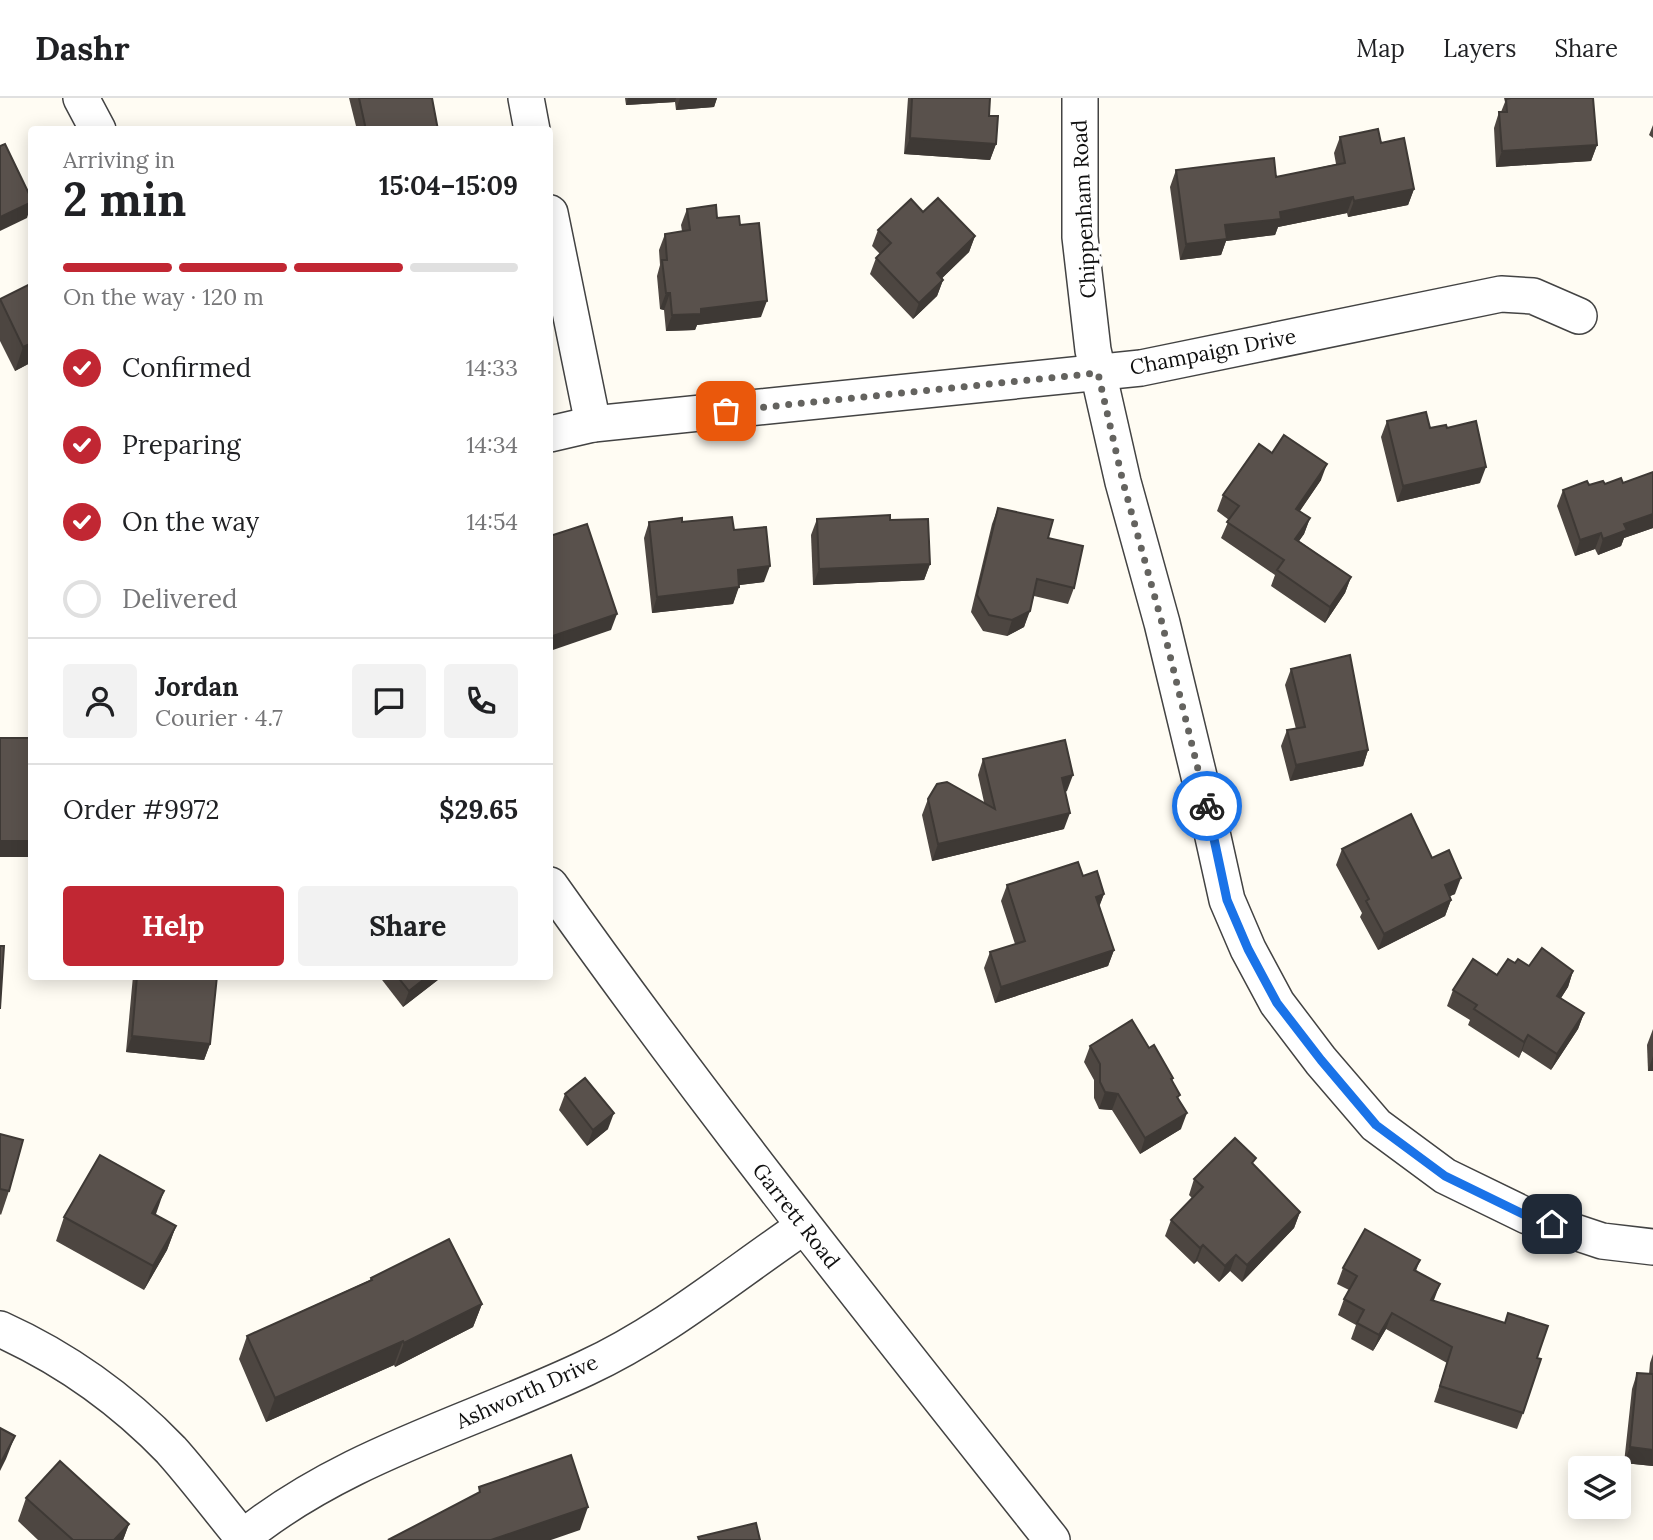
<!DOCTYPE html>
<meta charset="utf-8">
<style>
body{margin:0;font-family:Lora,serif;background:#f2f2f2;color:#202124;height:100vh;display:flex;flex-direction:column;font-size:26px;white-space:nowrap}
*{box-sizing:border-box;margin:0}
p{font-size:23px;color:#757577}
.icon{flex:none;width:38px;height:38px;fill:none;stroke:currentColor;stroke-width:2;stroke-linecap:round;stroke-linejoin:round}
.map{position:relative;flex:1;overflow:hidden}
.panel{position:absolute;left:28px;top:28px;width:525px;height:854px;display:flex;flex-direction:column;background:#fff;border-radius:7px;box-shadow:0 4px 18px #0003}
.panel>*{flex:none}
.tools{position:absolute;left:1568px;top:1358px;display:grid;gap:14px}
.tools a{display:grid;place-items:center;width:63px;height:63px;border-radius:7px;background:#fff;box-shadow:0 4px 18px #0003;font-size:35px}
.pin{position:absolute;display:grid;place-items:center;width:60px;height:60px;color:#fff;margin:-30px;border-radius:14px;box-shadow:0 4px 10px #0006}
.courier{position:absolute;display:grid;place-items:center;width:70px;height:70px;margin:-35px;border:5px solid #1a73e8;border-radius:50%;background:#fff;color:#222;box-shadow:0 2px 9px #0007}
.headline em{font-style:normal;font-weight:800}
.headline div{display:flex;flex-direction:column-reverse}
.headline{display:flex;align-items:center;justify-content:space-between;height:119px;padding:0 35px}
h1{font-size:46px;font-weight:800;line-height:52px}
.bar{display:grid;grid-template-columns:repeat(4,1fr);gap:10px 7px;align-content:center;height:84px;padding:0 35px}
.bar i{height:9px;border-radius:5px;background:#e0e0e0}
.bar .selected{background:#c12733}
.bar p{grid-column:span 4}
.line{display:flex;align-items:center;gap:18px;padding:0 35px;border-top:2px solid #e0e0e0}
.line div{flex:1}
.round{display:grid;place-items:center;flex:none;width:74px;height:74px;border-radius:7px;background:#f2f2f2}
ol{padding:0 35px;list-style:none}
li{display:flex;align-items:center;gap:21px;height:77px}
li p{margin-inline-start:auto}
li .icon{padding:7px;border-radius:50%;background:#c12733;color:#fff;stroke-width:4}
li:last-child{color:#757577}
li i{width:38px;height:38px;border:4px solid #e0e0e0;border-radius:50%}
.primary-button{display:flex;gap:14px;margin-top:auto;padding:14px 35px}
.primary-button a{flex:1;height:80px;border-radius:7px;background:#c12733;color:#fff;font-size:28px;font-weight:800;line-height:80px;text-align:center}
.primary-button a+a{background:#f2f2f2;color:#202124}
header{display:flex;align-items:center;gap:42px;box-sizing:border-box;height:98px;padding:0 35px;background:#fff;border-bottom:2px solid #e0e0e0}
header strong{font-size:33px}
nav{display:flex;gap:38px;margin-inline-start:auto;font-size:24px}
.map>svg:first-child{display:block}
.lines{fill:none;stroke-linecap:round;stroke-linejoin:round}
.minor-casing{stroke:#434343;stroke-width:38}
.minor{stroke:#fff;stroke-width:35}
.wall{fill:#4d4641}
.shaded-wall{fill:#3e3935}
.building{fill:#59514c;stroke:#3e3935;stroke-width:2}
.done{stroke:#64635f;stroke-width:7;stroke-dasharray:0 12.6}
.route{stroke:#1a73e8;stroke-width:9}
.labels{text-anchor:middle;stroke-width:7;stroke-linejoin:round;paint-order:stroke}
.street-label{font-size:21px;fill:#101010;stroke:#fff}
</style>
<header>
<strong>Dashr</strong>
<nav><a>Map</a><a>Layers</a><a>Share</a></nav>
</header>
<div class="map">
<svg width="1653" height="1442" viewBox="0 0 1653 1442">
<rect width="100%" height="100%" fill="#fffcf3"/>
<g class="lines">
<g class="minor-casing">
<g id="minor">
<path d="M81,0L98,32"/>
<path d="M526,0L532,32"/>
<path d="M1080,0V139L1093,252L1123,384L1162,525L1205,703L1227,802L1248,851L1277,905L1321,963L1376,1027L1445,1078L1527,1118L1602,1143L1653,1149"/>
<path d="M550,115L593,326"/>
<path d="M550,336L593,326L1141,270L1501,196L1533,198L1579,218"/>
<path d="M550,787C709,1012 881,1226 1052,1442"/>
<path d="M0,1231C64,1260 122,1301 171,1352C196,1380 219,1411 243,1440"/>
<path d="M240,1442C340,1359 470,1325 586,1270C664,1234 732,1177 803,1129"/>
</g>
</g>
<use href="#minor" class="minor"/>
</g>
<g class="wall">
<path d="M349,0H432L438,32H357Z"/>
<path d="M625,0H717L714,9L676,12L675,4L626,7Z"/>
<path d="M908,0H990L989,18L996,46L990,62L904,56Z"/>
<path d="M1504,0H1593L1597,47L1591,63L1496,69L1494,30L1499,14H1501L1505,4Z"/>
<path d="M1653,27V40L1649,37Z"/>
<path d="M1340,39L1381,45L1414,91L1408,107L1348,119L1347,115L1278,129L1275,137L1226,143L1221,157L1180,162L1170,89L1176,72L1276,79L1336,66L1334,55Z"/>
<path d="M687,111L717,120L761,219L697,227L695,232L666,233L664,212L660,211L657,178L660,167L659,152L665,136L682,133L681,127Z"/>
<path d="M923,114L975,138L969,154L942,180L943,182L937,198L913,221L870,176L876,160L880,156L872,148L878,132Z"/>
<path d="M32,185V264L15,273L0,243V201Z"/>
<path d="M1387,323L1430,330H1447L1480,385L1397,404L1381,339Z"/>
<path d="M1272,355L1321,382L1300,413L1310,420L1304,436L1299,443L1351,479L1345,495L1325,525L1271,488L1275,477L1221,440L1229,422L1217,413L1223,397Z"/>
<path d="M1653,374V430L1624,440L1621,448L1598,457L1595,451L1575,458L1557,408L1563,392L1589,387L1623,385Z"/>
<path d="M998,410L1048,440L1074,490L1068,506L1034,498L1024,529L1007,538L983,533L971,514L992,426Z"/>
<path d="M817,421L890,422L930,466L924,482L813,487L811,437Z"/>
<path d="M649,424H682L734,432L764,484L739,487L733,506L652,515L644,440Z"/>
<path d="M1291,571L1368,652L1363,668L1290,683L1281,648L1287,632L1296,631L1285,587Z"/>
<path d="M983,661L1067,693L1065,694L1064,731L932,763L922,717L928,701L984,704L978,677Z"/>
<path d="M1342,751L1432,760L1455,796L1450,798L1451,802L1445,818L1378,852L1360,819L1362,815L1336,767Z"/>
<path d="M1083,778L1104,796L1099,808L1114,852L1108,868L995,905L984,870L990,854L1015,846L1001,803L1007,787Z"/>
<path d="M1515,865L1529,868L1573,873L1568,889L1561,900L1584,915L1578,931L1551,972L1522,953L1519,960L1468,927L1470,922L1447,908L1453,892L1497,877Z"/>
<path d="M133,878H217L210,946L204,962L126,954Z"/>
<path d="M379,878H443L403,909Z"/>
<path d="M1653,931V973H1648L1647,947Z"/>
<path d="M1090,948L1149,950L1173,980L1172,983L1179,1001L1181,1031L1140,1056L1112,1012L1099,1011L1094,1000V982L1084,964Z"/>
<path d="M565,996L608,1031L587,1048L559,1012Z"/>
<path d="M0,1036L9,1093L1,1117L0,1116Z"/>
<path d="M1253,1066L1300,1114L1294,1130L1242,1184L1230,1173L1219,1184L1197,1163L1194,1166L1165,1138L1171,1122L1192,1100L1189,1097L1194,1081Z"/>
<path d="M64,1119L176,1128L167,1152L144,1192L56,1143Z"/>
<path d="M1420,1162L1416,1173L1434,1203L1537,1260L1523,1315L1517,1331L1434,1304L1447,1265L1386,1231L1373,1253L1351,1241L1356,1227L1338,1217L1344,1201L1349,1192L1337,1186L1343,1170Z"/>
<path d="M371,1180L482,1206L473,1229L395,1269L394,1267L266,1324L239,1261L247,1238L370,1182Z"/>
<path d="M1653,1256V1368L1624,1365L1632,1291L1637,1275L1649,1276L1650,1265Z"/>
<path d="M26,1400L129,1426L123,1442H38L18,1423Z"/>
</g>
<g class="shaded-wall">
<path d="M628,0H676L675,4L626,7Z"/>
<path d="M680,0H717L714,9L676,12Z"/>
<path d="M910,40L996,46L990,62L904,56Z"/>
<path d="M1597,47L1591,63L1496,69L1502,53Z"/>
<path d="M1414,91L1408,107L1348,119L1354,103Z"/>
<path d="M1353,99L1347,115L1278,129L1275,137L1226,143L1221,157L1180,162L1186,146L1225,127L1280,114Z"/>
<path d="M32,104L27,120L0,133V119Z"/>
<path d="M975,138L969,154L931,191L937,175Z"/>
<path d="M943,182L937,198L913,221L919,205Z"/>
<path d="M666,195H670L664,212L660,211Z"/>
<path d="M767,203L761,219L697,227L695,232L666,233L672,217L701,211Z"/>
<path d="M32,245V264L15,273L23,249Z"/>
<path d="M1327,366L1321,382L1290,427L1296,411Z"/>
<path d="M1486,369L1480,385L1397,404L1403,388Z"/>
<path d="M1653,416V430L1624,440L1621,448L1598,457L1603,441L1624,426Z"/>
<path d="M1310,420L1304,436L1289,457L1295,441Z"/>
<path d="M1601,435L1595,451L1575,458L1580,442Z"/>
<path d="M930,466L924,482L813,487L819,471Z"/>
<path d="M770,468L764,484L732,488L738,472Z"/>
<path d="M1351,479L1345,495L1325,525L1330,509Z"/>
<path d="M739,489L733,506L652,515L657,499Z"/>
<path d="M1030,513L1024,529L1007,538L1012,522Z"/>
<path d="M617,516L611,532L550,553V539Z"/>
<path d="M1368,652L1363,668L1290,683L1296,667Z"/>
<path d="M1073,677L1067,693L1056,696L1062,680Z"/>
<path d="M1070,715L1064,731L932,763L938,746Z"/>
<rect x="0" y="743" width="32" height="16"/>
<path d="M1461,780L1455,796L1439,803L1445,787Z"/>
<path d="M1104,796L1098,812L1096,799Z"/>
<path d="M1451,802L1445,818L1378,852L1384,836Z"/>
<path d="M1114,852L1108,868L995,905L1001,889Z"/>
<path d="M1573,873L1568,889L1552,914L1557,898Z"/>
<path d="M428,878H443L403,909L409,893Z"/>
<path d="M1584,915L1578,931L1551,972L1557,956Z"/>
<path d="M1528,937L1522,953L1519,960L1524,944Z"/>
<path d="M132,938L210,946L204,962L126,954Z"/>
<path d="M1653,958V973H1648Z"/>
<path d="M1105,994L1118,996L1112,1012L1099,1011Z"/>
<path d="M614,1015L608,1031L587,1048L593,1032Z"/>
<path d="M1187,1015L1181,1031L1140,1056L1145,1040Z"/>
<path d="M164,1093L156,1116L143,1139L152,1115Z"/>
<path d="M1300,1114L1294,1130L1242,1184L1247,1167Z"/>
<path d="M176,1128L167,1152L144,1192L153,1168Z"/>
<path d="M1203,1147L1197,1163L1194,1166L1200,1150Z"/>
<path d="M1236,1157L1230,1173L1219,1184L1225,1168Z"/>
<path d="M1440,1186L1434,1202H1431Z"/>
<path d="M482,1206L473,1229L395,1269L404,1245Z"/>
<path d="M1392,1215L1386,1231L1373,1253L1379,1237Z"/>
<path d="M403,1243L394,1267L266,1324L275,1300Z"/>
<path d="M15,1338L6,1361L0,1373V1366Z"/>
<path d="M1630,1349L1653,1352V1368L1624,1365Z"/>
<path d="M588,1409L580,1432L551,1442H491Z"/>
<path d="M129,1426L123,1442H114Z"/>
</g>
<g class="building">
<path d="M359,0H432L438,32H366Z"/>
<path d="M912,0H990L989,18H998L996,46L910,40Z"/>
<path d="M1511,0H1593L1597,47L1502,53L1499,14H1507L1506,1Z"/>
<path d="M1378,31L1381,45L1404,40L1414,91L1354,103L1353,99L1280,114L1281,121L1225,127L1227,141L1186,146L1176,72L1274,60L1276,79L1345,65L1340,39Z"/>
<path d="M5,46L32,102V104L0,119V48Z"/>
<path d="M938,100L975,138L937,175L943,182L919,205L876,160L891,145L878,132L911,101L923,114Z"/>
<path d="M716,107L717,120L739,118L740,127L759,125L767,203L701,211V216L672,217L670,195H666L662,162H667L665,136L690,132L687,111Z"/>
<path d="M32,185V245L23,249L0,201Z"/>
<path d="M1426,314L1430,330L1446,327L1447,330L1476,323L1486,369L1403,388L1387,323Z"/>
<path d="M1284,337L1327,366L1296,411L1310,420L1295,441L1351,479L1330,509L1277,472L1284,462L1227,424L1239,408L1223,397L1259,346L1272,355Z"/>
<path d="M1653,374V416L1624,426L1627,432L1603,441L1601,435L1580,442L1563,392L1587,383L1589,387L1603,383L1605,386L1621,380L1623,385Z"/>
<path d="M998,410L1053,422L1048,440L1083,448L1074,490L1037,481L1030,513L1012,522L989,517L977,497Z"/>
<path d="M890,417V422L928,421L930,466L819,471L817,421Z"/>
<path d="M732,419L734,432L766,429L770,468L738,472L739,489L657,499L649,424L682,420V424Z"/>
<path d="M587,426L617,516L550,539V438Z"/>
<path d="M1350,557L1368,652L1296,667L1287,632L1305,629L1291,571Z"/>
<rect x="0" y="640" width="32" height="103"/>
<path d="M1065,642L1073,677L1062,680L1070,715L938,746L928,701L937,686L947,684L995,711L983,661Z"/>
<path d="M1411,716L1432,760L1449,752L1461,780L1445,787L1451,802L1384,836L1366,803L1369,801L1342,751Z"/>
<path d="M1078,764L1083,778L1097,773L1104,796L1096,799L1114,852L1001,889L990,854L1025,843L1007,787Z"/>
<path d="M0,848H4L0,911Z"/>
<path d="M1542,850L1573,873L1557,898L1584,915L1557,956L1528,937L1524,944L1474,911L1477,907L1453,892L1473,861L1497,877L1508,861L1515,865L1518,861L1529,868Z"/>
<path d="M137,878H217L210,946L132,938Z"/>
<path d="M397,878H428L409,893Z"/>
<path d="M1132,922L1149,950L1154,947L1173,980L1171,981L1180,997L1177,999L1187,1015L1145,1040L1118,996L1105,994L1100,984V966L1090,948Z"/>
<path d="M585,980L614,1015L593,1032L565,996Z"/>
<path d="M0,1036L23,1042L9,1093L0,1091Z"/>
<path d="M1235,1040L1256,1060L1252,1065L1300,1114L1247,1167L1236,1157L1225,1168L1203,1147L1200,1150L1171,1122L1203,1089L1194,1081Z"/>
<path d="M100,1057L164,1093L152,1115L176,1128L153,1168L64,1119Z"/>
<path d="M1365,1131L1420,1162L1414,1172L1440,1186L1431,1202L1505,1225L1508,1215L1548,1228L1537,1260L1541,1261L1523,1315L1440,1288L1452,1249L1392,1215L1379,1237L1357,1225L1364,1212L1344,1201L1357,1178L1343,1170Z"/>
<path d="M449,1141L482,1206L404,1245L403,1243L275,1300L247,1238L372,1182L371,1180Z"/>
<path d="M1637,1275L1653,1276V1275V1352L1630,1349Z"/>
<path d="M0,1330L15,1338L0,1366Z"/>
<path d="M571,1357L588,1409L491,1442H388L480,1394L479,1389Z"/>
<path d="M60,1363L129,1426L114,1442H73L26,1400Z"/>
<path d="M756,1425L760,1442H699L698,1439Z"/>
</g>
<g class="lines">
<path class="done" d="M726,313L1098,275L1123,384L1162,525L1207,708"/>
<path class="route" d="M1207,708L1227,802L1248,851L1277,905L1321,962L1376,1027L1445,1078L1527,1118L1552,1126"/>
</g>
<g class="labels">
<g class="street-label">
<text transform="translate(1084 111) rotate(-93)" y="7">Chippenham Road</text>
<text transform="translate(1213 254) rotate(-11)" y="7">Champaign Drive</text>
<text transform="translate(796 1118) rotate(52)" y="7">Garrett Road</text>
<text transform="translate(527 1294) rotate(-24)" y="7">Ashworth Drive</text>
</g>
</g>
</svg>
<div class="tools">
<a><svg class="icon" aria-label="layers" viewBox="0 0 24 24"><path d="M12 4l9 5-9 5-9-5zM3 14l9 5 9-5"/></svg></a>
</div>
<div class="pin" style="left:726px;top:313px;background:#ea580c"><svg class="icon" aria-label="bag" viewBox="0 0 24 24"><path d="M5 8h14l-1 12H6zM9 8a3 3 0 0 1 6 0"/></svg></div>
<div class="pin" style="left:1552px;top:1126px;background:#1f2937"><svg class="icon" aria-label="home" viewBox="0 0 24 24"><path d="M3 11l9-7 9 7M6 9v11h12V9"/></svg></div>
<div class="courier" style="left:1207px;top:708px"><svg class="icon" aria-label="bike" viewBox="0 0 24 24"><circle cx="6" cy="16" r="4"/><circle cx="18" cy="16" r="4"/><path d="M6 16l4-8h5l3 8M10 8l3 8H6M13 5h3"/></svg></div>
<section class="panel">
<div class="headline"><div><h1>2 min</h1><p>Arriving in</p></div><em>15:04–15:09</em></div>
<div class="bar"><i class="selected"></i><i class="selected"></i><i class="selected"></i><i></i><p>On the way · 120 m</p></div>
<ol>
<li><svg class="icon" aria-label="check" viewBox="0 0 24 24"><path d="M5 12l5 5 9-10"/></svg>Confirmed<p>14:33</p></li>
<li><svg class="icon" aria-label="check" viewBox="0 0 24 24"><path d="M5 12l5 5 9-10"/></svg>Preparing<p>14:34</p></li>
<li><svg class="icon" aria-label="check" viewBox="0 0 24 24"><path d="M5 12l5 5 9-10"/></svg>On the way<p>14:54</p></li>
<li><i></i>Delivered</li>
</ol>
<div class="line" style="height:126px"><a class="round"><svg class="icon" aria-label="person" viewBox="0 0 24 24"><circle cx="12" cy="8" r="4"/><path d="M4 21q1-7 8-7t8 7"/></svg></a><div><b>Jordan</b><p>Courier · 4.7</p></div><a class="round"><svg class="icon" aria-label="chat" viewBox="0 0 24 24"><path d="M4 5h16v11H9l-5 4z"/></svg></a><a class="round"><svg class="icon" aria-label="phone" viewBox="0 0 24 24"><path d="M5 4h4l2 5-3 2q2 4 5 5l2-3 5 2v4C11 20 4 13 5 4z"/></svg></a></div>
<div class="line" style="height:91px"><div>Order #9972</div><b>$29.65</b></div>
<div class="primary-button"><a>Help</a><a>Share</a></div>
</section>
</div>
